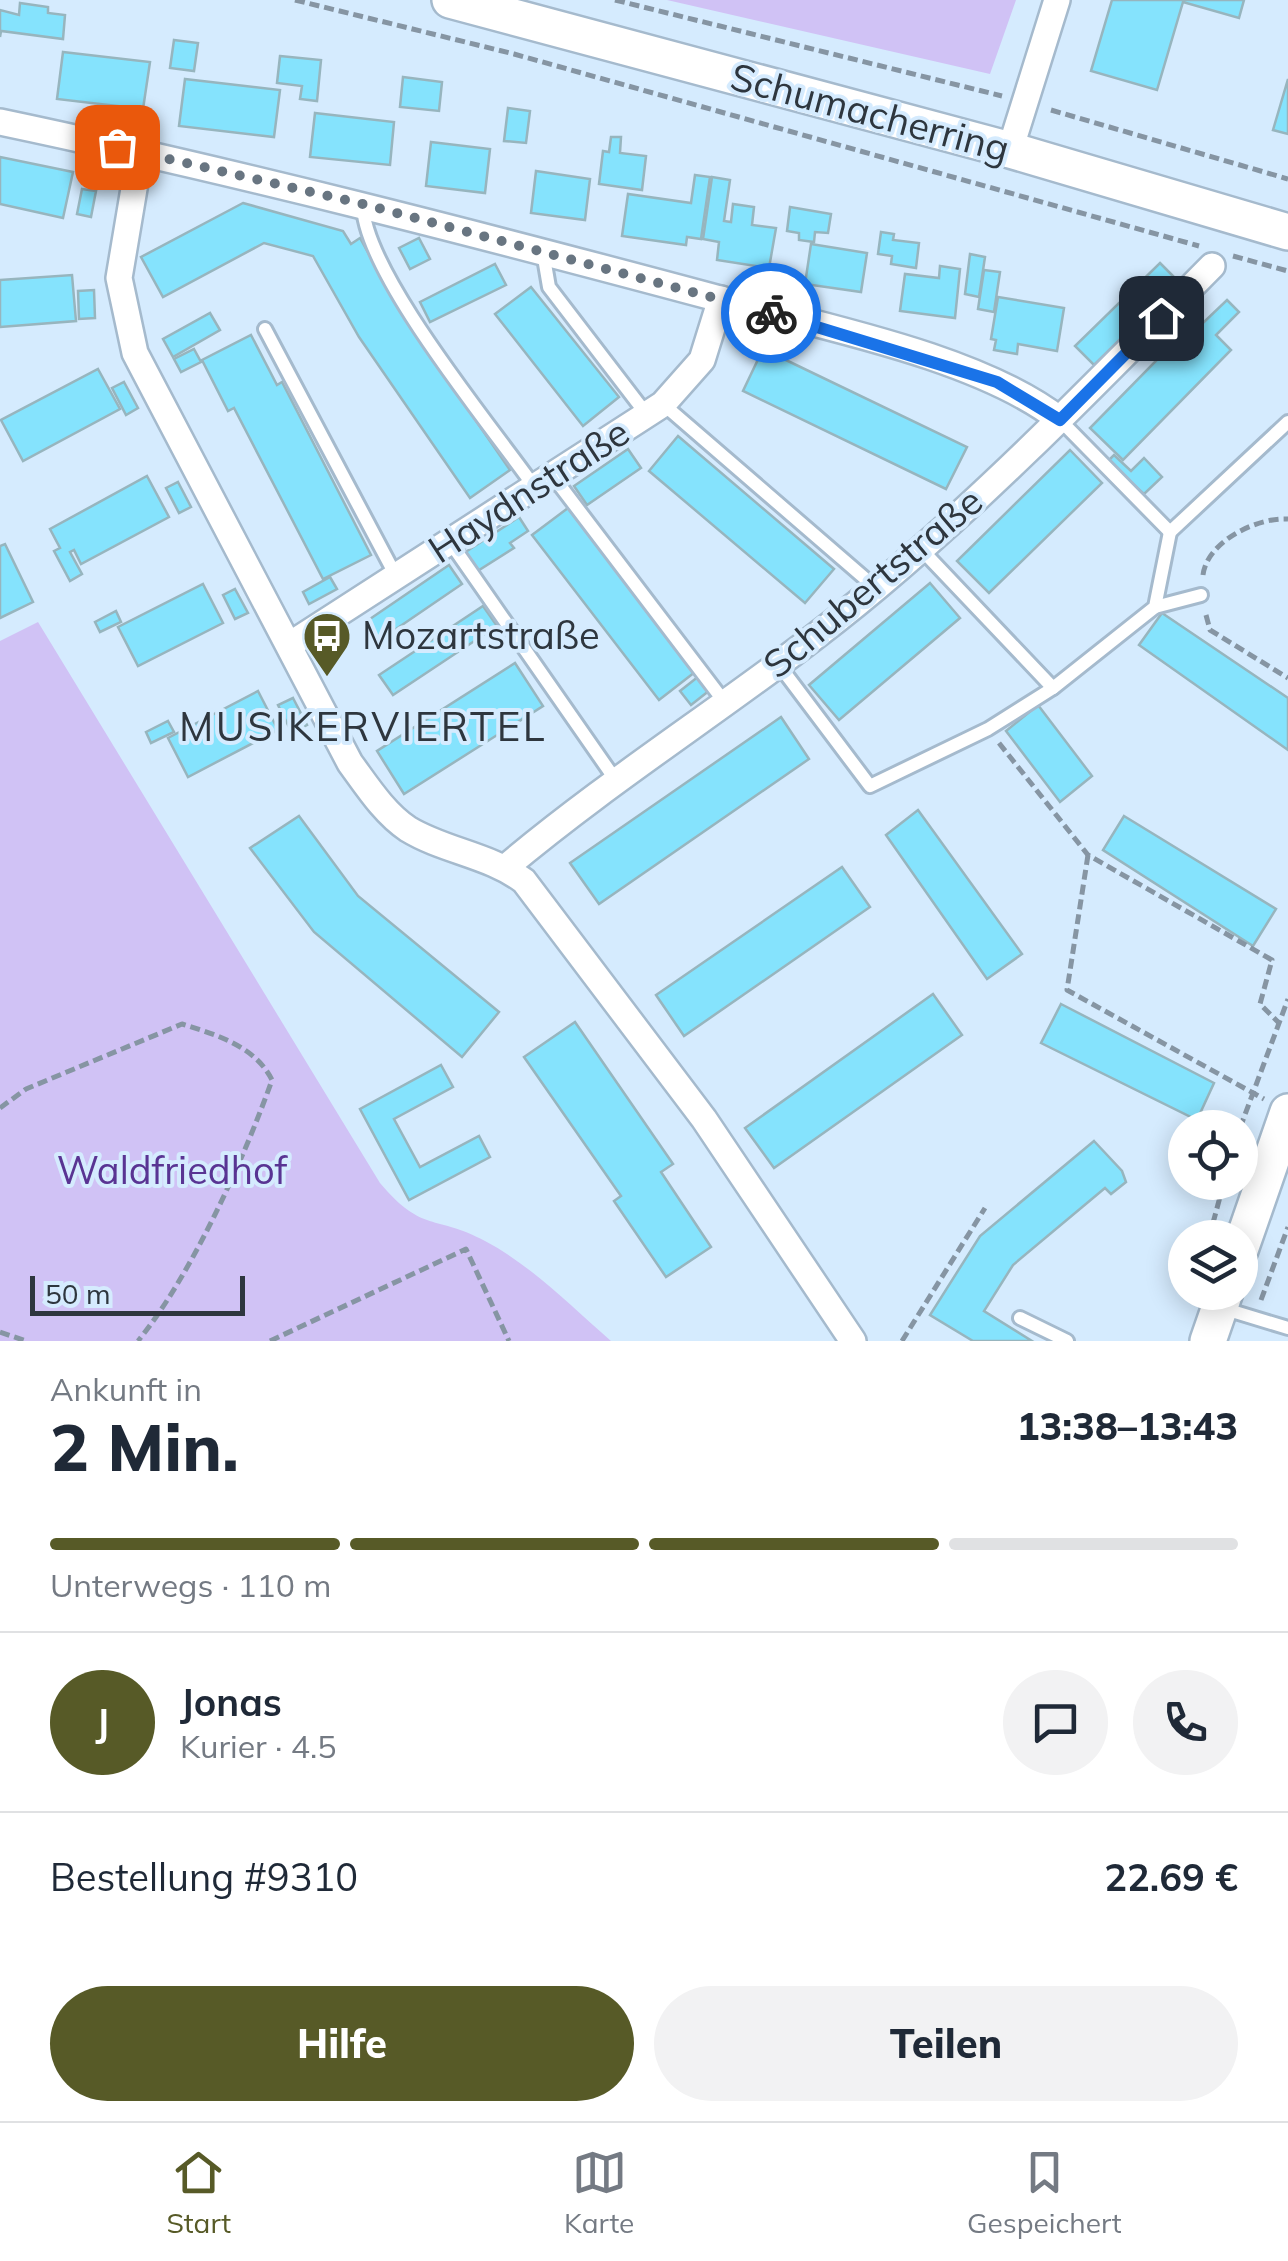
<!DOCTYPE html>
<html lang="de">
<meta charset="utf-8">
<style>
body{margin:0;font-family:Mulish,sans-serif;background:#f2f2f3;color:#1f2937;height:100vh;display:flex;flex-direction:column;font-size:38px;white-space:nowrap}
*{box-sizing:border-box;margin:0}
p{font-size:32px;color:#747a83}
.icon{flex:none;width:55px;height:55px;fill:none;stroke:currentColor;stroke-width:2;stroke-linecap:round;stroke-linejoin:round}
.map{position:relative;height:1341px;overflow:hidden}
.sheet{display:flex;flex-direction:column;background:#fff;flex:1}
.sheet>*{flex:none}
.controls{position:absolute;left:1168px;top:1110px;display:grid;gap:20px}
.controls a{display:grid;place-items:center;width:90px;height:90px;border-radius:50%;background:#fff;box-shadow:0 5px 25px #0003;font-size:50px}
.scale{position:absolute;left:30px;bottom:25px;width:215px;box-sizing:border-box;padding-left:10px;border:5px solid #2e363e;border-top:0;font-size:28px;line-height:35px;white-space:nowrap;color:#2e363e;-webkit-text-stroke:8px #d5ebfe;paint-order:stroke}
.pin{position:absolute;display:grid;place-items:center;width:85px;height:85px;color:#fff;margin:-42px;border-radius:20px;box-shadow:0 5px 15px #0006}
.courier{position:absolute;display:grid;place-items:center;width:100px;height:100px;margin:-50px;border:8px solid #1a73e8;border-radius:50%;background:#fff;color:#222;box-shadow:0 2px 12px #0007}
.head em{font-style:normal;font-weight:800}
.head div{display:flex;flex-direction:column-reverse}
.head{display:flex;align-items:center;justify-content:space-between;height:170px;padding:0 50px}
h1{font-size:65px;font-weight:800;line-height:75px}
.bar{display:grid;grid-template-columns:repeat(4,1fr);gap:15px 10px;align-content:center;height:120px;padding:0 50px}
.bar i{height:12px;border-radius:8px;background:#e0e1e3}
.bar .on{background:#575a27}
.bar p{grid-column:span 4}
.line{display:flex;align-items:center;gap:25px;padding:0 50px;border-top:2px solid #e0e1e3}
.line div{flex:1}
.round{display:grid;place-items:center;flex:none;width:105px;height:105px;border-radius:52px;background:#f2f2f3}
.cta{display:flex;gap:20px;margin-top:auto;padding:20px 50px}
.cta a{flex:1;height:115px;border-radius:60px;background:#575a27;color:#fff;font-size:40px;font-weight:800;line-height:115px;text-align:center}
.cta a+a{background:#f2f2f3;color:#1f2937}
.dock{display:flex;justify-content:space-around;align-items:center;height:140px;border-top:2px solid #e0e1e3;background:#fff;font-size:28px;color:#747a83}
.dock a{display:grid;justify-items:center;gap:5px}
.dock .on{color:#575a27}
.map>svg:first-child{display:block}
.green{fill:#d0c2f5}
.building{fill:#85e3fd;stroke:#97b5be;stroke-width:2.5}
.lines{fill:none;stroke-linecap:round;stroke-linejoin:round}
.lane-casing{stroke:#a5bacd;stroke-width:18}
.street-casing{stroke:#a5bacd;stroke-width:30}
.secondary-casing{stroke:#a5bacd;stroke-width:40}
.path{stroke:#8695a3;stroke-width:5;stroke-dasharray:10 5;stroke-linecap:butt}
.lane{stroke:#fff;stroke-width:12}
.street{stroke:#fff;stroke-width:25}
.secondary{stroke:#fff;stroke-width:35}
.done{stroke:#687581;stroke-width:10;stroke-dasharray:0 18}
.route{stroke:#1a73e8;stroke-width:12}
.labels{text-anchor:middle;stroke-width:8;stroke-linejoin:round;paint-order:stroke}
.street-label{font-size:38px;fill:#2e363e;stroke:#d5ebfe}
.poi-label{font-size:38px;fill:#2e363e;stroke:#d5ebfe;text-anchor:start}
.park-label{font-size:38px;fill:#593493;stroke:#d5ebfe}
.neighbourhood-label{font-size:40px;letter-spacing:2.5px;fill:#2e363e;stroke:#d5ebfe}
</style>
<div class="map">
<svg width="1288" height="1341" viewBox="0 0 1288 1341">
<rect width="100%" height="100%" fill="#d5ebfe"/>
<g class="green">
<path d="M667,0H1016L990,74Z"/>
<path d="M38,622L380,1183C423,1234 435,1214 485,1241C531,1265 572,1307 611,1341H0V641Z"/>
</g>
<g class="building">
<path d="M1112,0H1244L1239,18L1183,2L1157,90L1091,71Z"/>
<path d="M20,3L48,7V13L65,15L63,39L1,31L0,37V10L19,15Z"/>
<path d="M174,40L198,43L194,71L170,68Z"/>
<path d="M63,52L150,62L143,109L57,99Z"/>
<path d="M280,56L321,60L317,101L300,99L302,86L277,83Z"/>
<path d="M403,77L442,82L439,111L400,107Z"/>
<path d="M185,79L280,90L274,137L179,126Z"/>
<path d="M1288,79V134L1273,130Z"/>
<path d="M508,108L530,111L526,143L504,141Z"/>
<path d="M315,113L394,122L390,165L310,157Z"/>
<path d="M611,137H621L620,153L646,156L642,190L599,184L603,151L609,152Z"/>
<path d="M431,142L490,149L485,193L426,186Z"/>
<path d="M0,157L73,172L63,218L0,204Z"/>
<path d="M536,171L590,179L585,220L531,213Z"/>
<path d="M695,175L710,177L701,239L687,237L686,245L622,236L628,194L691,203Z"/>
<path d="M712,177L730,180L724,221L731,222L733,204L754,207L752,225L776,228L769,268L717,260L719,242L703,239Z"/>
<path d="M82,189L96,191L91,217L77,214Z"/>
<path d="M243,203L343,231L351,244L360,238L401,312L510,470L470,498L359,337L313,256L264,243L163,297L141,257Z"/>
<path d="M790,207L831,214L828,233L815,232L814,242L799,240V233L787,231Z"/>
<path d="M881,232L894,234L893,240L919,243L916,268L891,264L892,256L878,254Z"/>
<path d="M419,238L430,259L410,269L399,248Z"/>
<path d="M811,244L867,253L861,292L805,284Z"/>
<path d="M970,254L985,257L979,297L965,294Z"/>
<path d="M1160,263L1179,282L1094,365L1075,346Z"/>
<path d="M495,264L506,285L430,322L420,302Z"/>
<path d="M940,266L960,269L955,318L900,311L905,274L939,278Z"/>
<path d="M984,270L1000,272L994,312L978,309Z"/>
<path d="M72,275L76,321L0,327V280Z"/>
<path d="M531,287L619,397L583,426L495,314Z"/>
<path d="M94,290L95,318L79,319L78,291Z"/>
<path d="M998,297L1064,308L1057,351L1018,344L1017,354L994,350L996,340L991,339Z"/>
<path d="M1227,300L1239,312L1216,335L1231,350L1123,460L1090,428L1198,318L1203,323Z"/>
<path d="M210,313L220,330L173,357L163,339Z"/>
<path d="M251,335L277,385L282,382L371,555L323,579L234,408L228,411L202,360Z"/>
<path d="M194,349L201,362L181,372L174,359Z"/>
<path d="M763,349L967,447L946,489L743,391Z"/>
<path d="M98,369L120,409L23,461L1,420Z"/>
<path d="M124,382L138,408L126,415L112,388Z"/>
<path d="M678,436L834,569L805,603L649,471Z"/>
<path d="M628,449L641,468L587,505L574,486Z"/>
<path d="M1070,450L1102,483L989,593L957,561Z"/>
<path d="M1114,455L1131,471L1144,458L1162,477L1144,494L1107,462Z"/>
<path d="M147,476L169,517L81,564L74,550L70,552L82,574L70,581L54,551L60,548L50,529Z"/>
<path d="M178,482L191,507L179,513L166,488Z"/>
<path d="M568,508L695,672L659,700L532,535Z"/>
<path d="M519,517L528,531L510,543L514,548L476,572L464,553Z"/>
<path d="M5,544L33,602L0,618V546Z"/>
<path d="M449,565L462,584L377,642L364,623Z"/>
<path d="M330,577L337,589L309,604L303,592Z"/>
<path d="M930,583L960,618L839,720L809,685Z"/>
<path d="M203,584L223,623L138,666L118,627Z"/>
<path d="M235,589L248,613L235,619L223,595Z"/>
<path d="M483,606L497,626L393,695L379,675Z"/>
<path d="M116,611L121,622L100,632L95,622Z"/>
<path d="M1162,613L1288,698V750L1139,645Z"/>
<path d="M515,663L543,706L404,794L377,751Z"/>
<path d="M699,676L710,690L691,705L680,691Z"/>
<path d="M258,691L278,730L188,777L168,738Z"/>
<path d="M293,698L307,725L292,733L278,705Z"/>
<path d="M1038,705L1092,776L1060,802L1006,731Z"/>
<path d="M781,717L809,759L599,904L570,863Z"/>
<path d="M168,721L174,732L151,743L146,732Z"/>
<path d="M918,810L1022,954L987,979L886,835Z"/>
<path d="M299,816L358,896L499,1012L462,1057L314,932L250,848Z"/>
<path d="M1124,816L1276,909L1253,946L1103,850Z"/>
<path d="M842,867L870,907L684,1036L656,995Z"/>
<path d="M933,994L962,1035L774,1168L745,1128Z"/>
<path d="M1061,1004L1214,1083L1197,1120L1041,1043Z"/>
<path d="M575,1022L673,1164L661,1172L711,1247L666,1277L614,1201L621,1196L524,1057Z"/>
<path d="M441,1065L453,1087L394,1119L420,1167L479,1136L490,1157L409,1200L360,1109Z"/>
<path d="M1094,1141L1122,1171L1126,1182L1111,1194L1105,1188L1013,1265L984,1311L1032,1341H973L930,1315L980,1236Z"/>
</g>
<g class="lines">
<g class="lane-casing">
<g id="lane">
<path d="M363,204C362,270 492,427 533,485"/>
<path d="M543,252L549,287L647,415"/>
<path d="M265,329L397,578"/>
<path d="M663,404L876,588"/>
<path d="M1060,420L1170,532L1288,422"/>
<path d="M552,475L726,704"/>
<path d="M450,542L617,782"/>
<path d="M921,549L1053,688L1155,607L1170,532"/>
<path d="M1155,607L1201,595"/>
<path d="M779,665L870,786L988,729L1053,688"/>
<path d="M1222,1308L1288,1328"/>
<path d="M1020,1318L1067,1341"/>
</g>
</g>
<g class="street-casing">
<g id="street">
<path d="M0,122C242,173 481,235 720,299C820,326 980,357 1060,420"/>
<path d="M1010,150L1057,0"/>
<path d="M140,153L119,278L135,353L350,763C367,786 384,813 408,829C444,851 490,855 524,881L704,1119L853,1341"/>
<path d="M291,644L663,404L702,360L721,299"/>
<path d="M506,867C625,767 758,687 877,587C995,488 1103,376 1212,266"/>
</g>
</g>
<g class="secondary-casing">
<g id="secondary">
<path d="M450,0L1010,150L1288,232"/>
<path d="M1240,1250L1288,1112"/>
<path d="M1208,1341L1225,1292"/>
</g>
</g>
<g class="path">
<path d="M295,0L514,54L1199,246"/>
<path d="M615,0L1002,96"/>
<path d="M1051,110L1288,179"/>
<path d="M1233,256L1288,271"/>
<path d="M1203,575C1207,541 1258,517 1288,519"/>
<path d="M1206,615L1210,630L1288,678"/>
<path d="M999,743L1088,855L1272,960L1260,1004L1279,1023"/>
<path d="M1088,855L1067,990L1264,1099"/>
<path d="M0,1108L26,1089L182,1024C217,1035 255,1046 272,1080C244,1159 191,1276 138,1341"/>
<path d="M1240,1128L1288,999"/>
<path d="M1213,1223L1224,1182"/>
<path d="M1261,1300L1288,1227"/>
<path d="M0,1332L26,1341"/>
<path d="M270,1341L466,1249L509,1341"/>
<path d="M902,1341L985,1208"/>
</g>
<use href="#lane" class="lane"/>
<use href="#street" class="street"/>
<use href="#secondary" class="secondary"/>
</g>
<g class="lines">
<path class="done" d="M117,147L363,204L771,313"/>
<path class="route" d="M771,313L997,382L1060,420L1161,318"/>
</g>
<defs>
<g id="bus-pin" transform="scale(2.5)"><path d="M0 17L-7.5 6A9.5 9.5 0 1 1 7.5 6Z" fill="#575a27" stroke="#d5ebfe"/><path d="M-5-6H5V4H4V6H2V4H-2V6H-4V4H-5ZM-3.5-4V0h7V-4ZM-3.5 1.2v1.5H-2V1.2ZM2 1.2v1.5H3.5V1.2Z" fill="#fff"/></g>
</defs>
<g fill-rule="evenodd">
<use href="#bus-pin" x="327" y="636"/>
</g>
<g class="labels">
<g class="street-label">
<text transform="translate(870 113) rotate(15)" y="13">Schumacherring</text>
<text transform="translate(529 491) rotate(-33)" y="13">Haydnstraße</text>
<text transform="translate(873 583) rotate(-40)" y="13">Schubertstraße</text>
</g>
<g class="poi-label">
<text x="362" y="649">Mozartstraße</text>
</g>
<g class="park-label">
<text x="172" y="1184">Waldfriedhof</text>
</g>
<g class="neighbourhood-label">
<text x="363" y="741">MUSIKERVIERTEL</text>
</g>
</g>
</svg>
<div class="controls">
<a><svg class="icon" aria-label="locate" viewBox="0 0 24 24"><circle cx="12" cy="12" r="6"/><path d="M12 2v4M12 18v4M2 12h4M18 12h4"/></svg></a>
<a><svg class="icon" aria-label="layers" viewBox="0 0 24 24"><path d="M12 4l9 5-9 5-9-5zM3 14l9 5 9-5"/></svg></a>
</div>
<div class="scale">50 m</div>
<div class="pin" style="left:117px;top:147px;background:#ea580c"><svg class="icon" aria-label="bag" viewBox="0 0 24 24"><path d="M5 8h14l-1 12H6zM9 8a3 3 0 0 1 6 0"/></svg></div>
<div class="pin" style="left:1161px;top:318px;background:#1f2937"><svg class="icon" aria-label="home" viewBox="0 0 24 24"><path d="M3 11l9-7 9 7M6 9v11h12V9"/></svg></div>
<div class="courier" style="left:771px;top:313px"><svg class="icon" aria-label="bike" viewBox="0 0 24 24"><circle cx="6" cy="16" r="4"/><circle cx="18" cy="16" r="4"/><path d="M6 16l4-8h5l3 8M10 8l3 8H6M13 5h3"/></svg></div>
</div>
<section class="sheet">
<div class="head"><div><h1>2 Min.</h1><p>Ankunft in</p></div><em>13:38–13:43</em></div>
<div class="bar"><i class="on"></i><i class="on"></i><i class="on"></i><i></i><p>Unterwegs · 110 m</p></div>
<div class="line" style="height:180px"><b class="round" style="background:#575a27;color:#fff">J</b><div><b>Jonas</b><p>Kurier · 4.5</p></div><a class="round"><svg class="icon" aria-label="chat" viewBox="0 0 24 24"><path d="M4 5h16v11H9l-5 4z"/></svg></a><a class="round"><svg class="icon" aria-label="phone" viewBox="0 0 24 24"><path d="M5 4h4l2 5-3 2q2 4 5 5l2-3 5 2v4C11 20 4 13 5 4z"/></svg></a></div>
<div class="line" style="height:130px"><div>Bestellung #9310</div><b>22.69 €</b></div>
<div class="cta"><a>Hilfe</a><a>Teilen</a></div>
</section>
<nav class="dock">
<a class="on"><svg class="icon" aria-label="home" viewBox="0 0 24 24"><path d="M3 11l9-7 9 7M6 9v11h12V9"/></svg>Start</a>
<a><svg class="icon" aria-label="map" viewBox="0 0 24 24"><path d="M3 6l6-2 6 2 6-2v14l-6 2-6-2-6 2zM9 4v14M15 6v14"/></svg>Karte</a>
<a><svg class="icon" aria-label="saved" viewBox="0 0 24 24"><path d="M7 4h10v16l-5-4-5 4z"/></svg>Gespeichert</a>
</nav>
